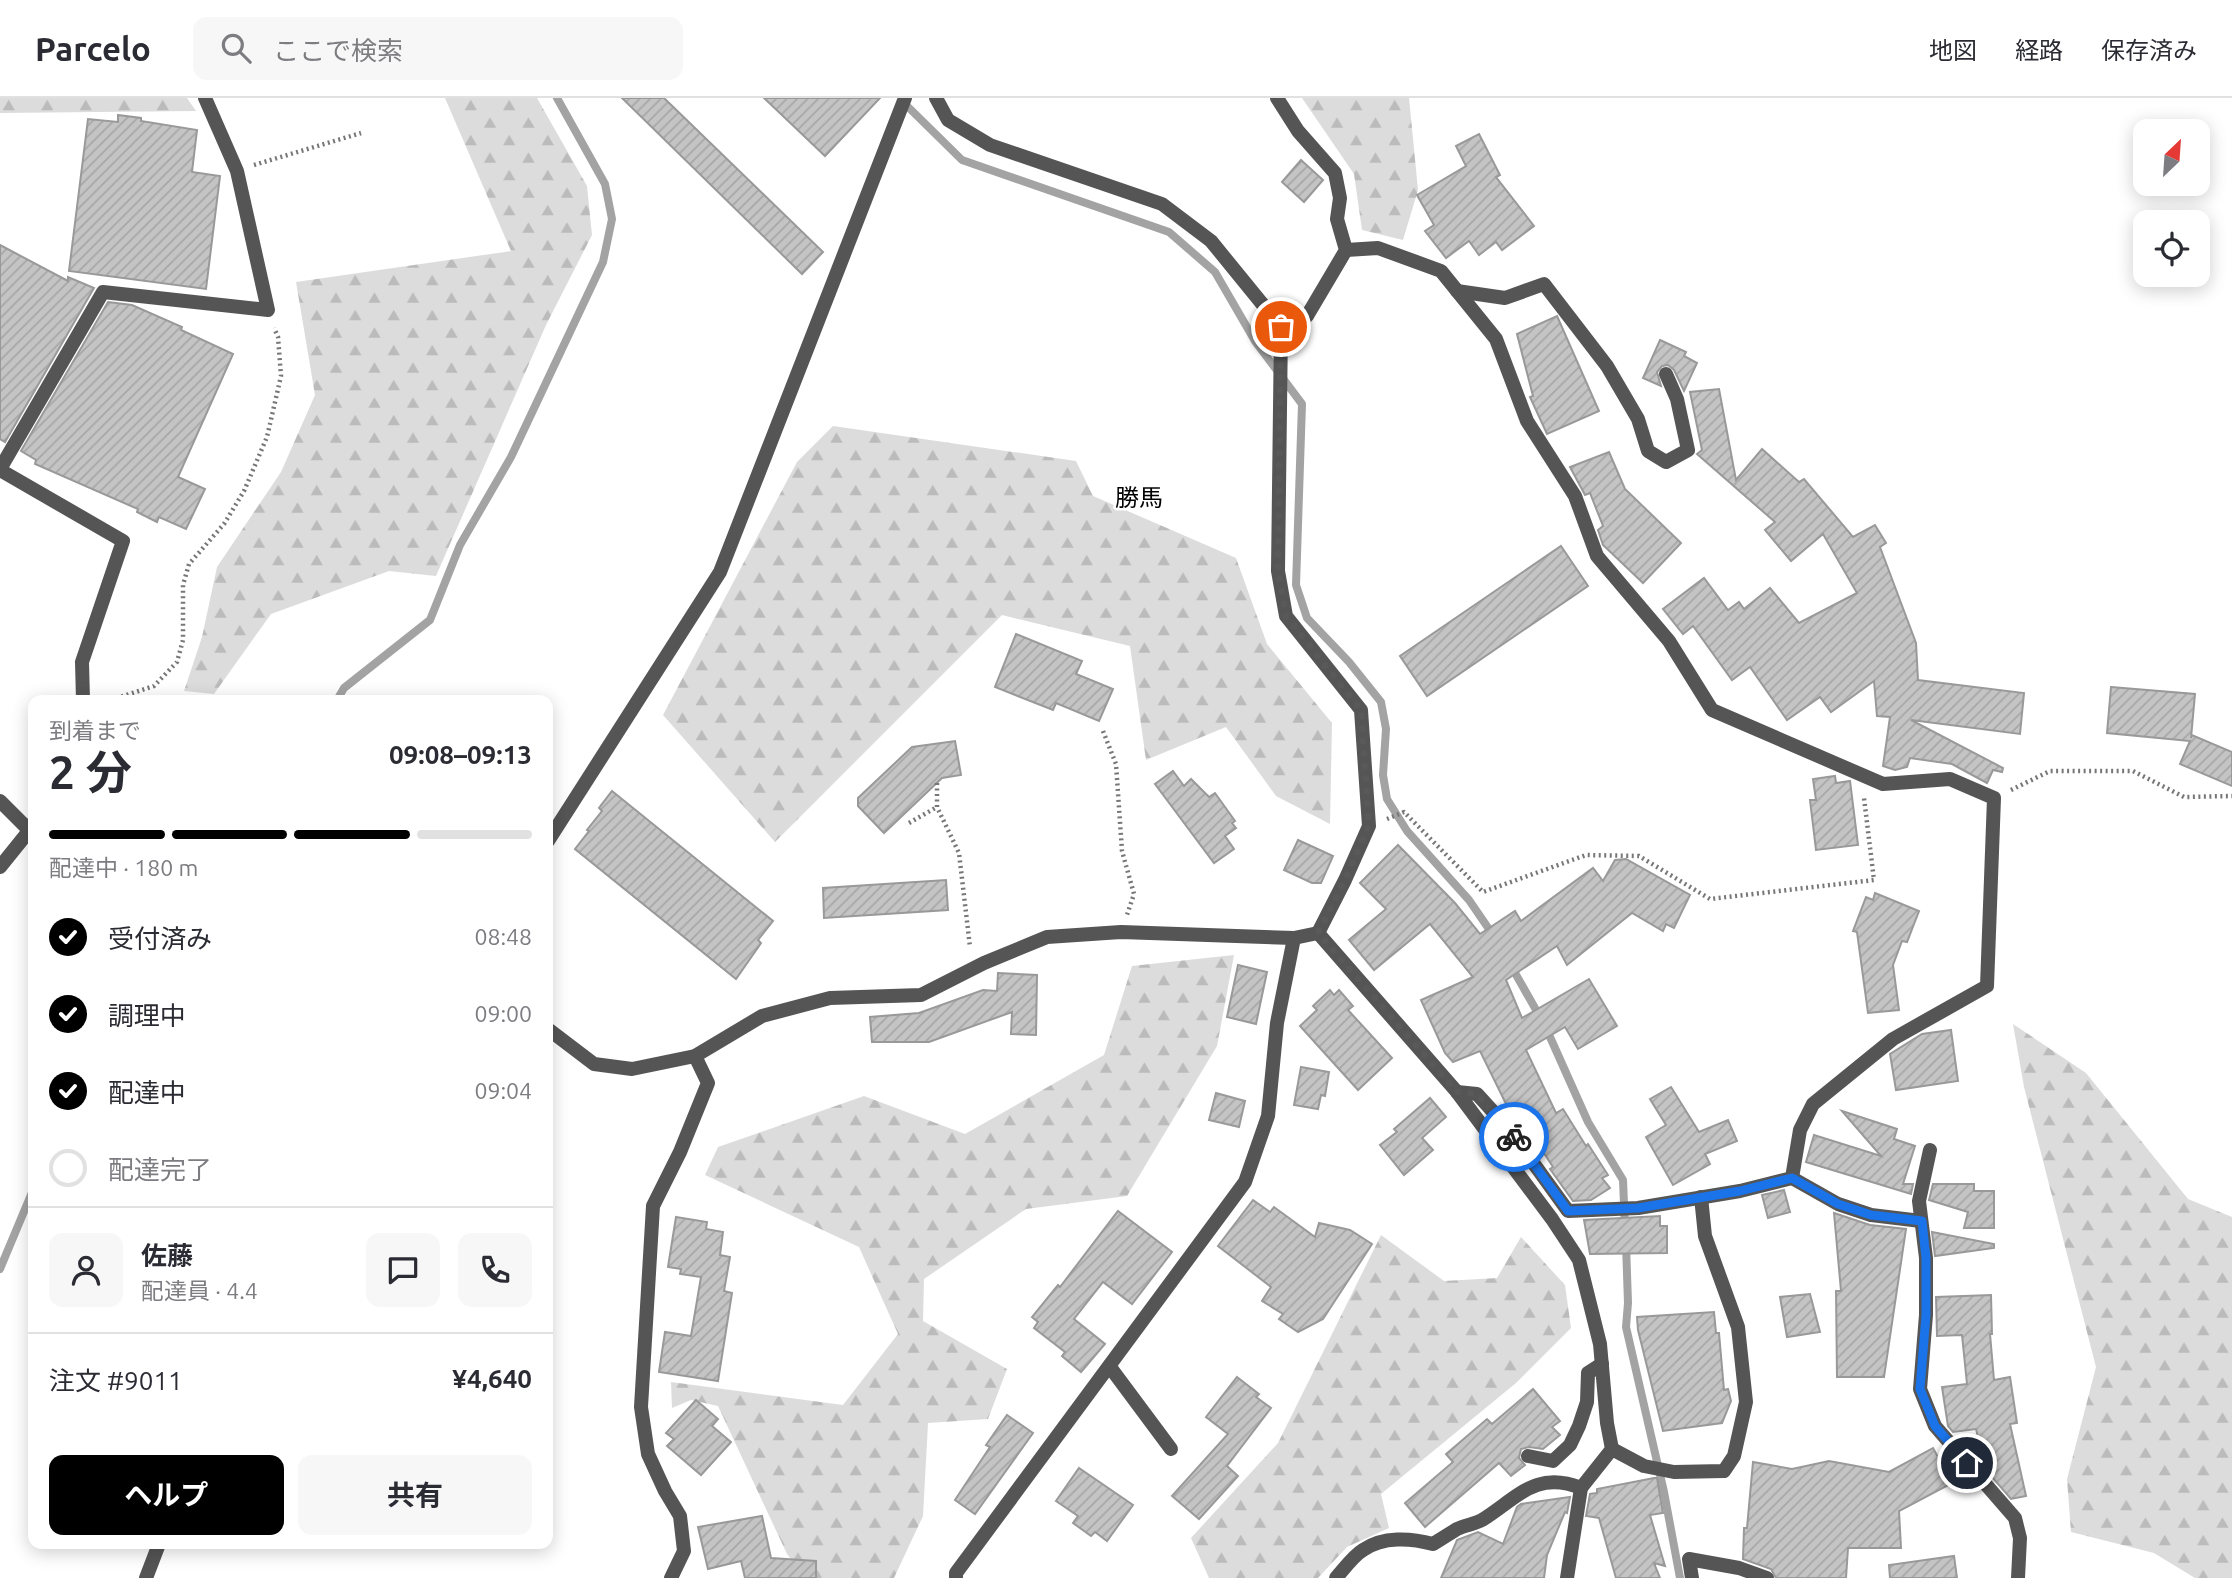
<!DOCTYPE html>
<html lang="ja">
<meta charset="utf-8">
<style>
body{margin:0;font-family:Ubuntu,"Noto Sans JP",sans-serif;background:#f7f7f7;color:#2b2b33;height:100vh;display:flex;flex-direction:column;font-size:26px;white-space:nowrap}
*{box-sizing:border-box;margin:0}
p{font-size:23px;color:#7c7c81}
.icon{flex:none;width:38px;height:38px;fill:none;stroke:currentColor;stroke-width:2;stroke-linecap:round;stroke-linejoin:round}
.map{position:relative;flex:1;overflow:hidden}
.drawer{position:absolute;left:28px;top:597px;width:525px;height:854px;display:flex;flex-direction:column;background:#fff;border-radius:14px;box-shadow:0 4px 18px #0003}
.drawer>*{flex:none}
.needle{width:46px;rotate:25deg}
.buttons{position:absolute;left:2133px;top:21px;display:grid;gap:14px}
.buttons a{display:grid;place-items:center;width:77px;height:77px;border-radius:14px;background:#fff;box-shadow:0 4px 18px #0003;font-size:35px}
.pin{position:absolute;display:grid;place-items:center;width:60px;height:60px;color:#fff;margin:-30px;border:4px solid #fff;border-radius:50%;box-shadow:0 2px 7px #0007}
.courier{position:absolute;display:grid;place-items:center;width:70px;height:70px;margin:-35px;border:5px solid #1a73e8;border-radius:50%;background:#fff;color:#222;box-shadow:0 2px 9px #0007}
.headline em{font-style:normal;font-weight:700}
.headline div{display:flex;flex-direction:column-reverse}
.headline{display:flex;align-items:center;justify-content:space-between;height:119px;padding:0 21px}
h1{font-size:46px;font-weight:700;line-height:52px}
.bar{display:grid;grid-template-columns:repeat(4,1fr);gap:10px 7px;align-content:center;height:84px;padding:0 21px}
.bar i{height:9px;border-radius:5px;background:#e1e1e2}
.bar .selected{background:#000}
.bar p{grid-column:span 4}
.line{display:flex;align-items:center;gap:18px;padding:0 21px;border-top:2px solid #e1e1e2}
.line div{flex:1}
.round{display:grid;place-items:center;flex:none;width:74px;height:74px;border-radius:14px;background:#f7f7f7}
ol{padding:0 21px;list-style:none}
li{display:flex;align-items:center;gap:21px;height:77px}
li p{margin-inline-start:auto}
li .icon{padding:7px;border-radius:50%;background:#000;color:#fff;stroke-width:4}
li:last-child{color:#7c7c81}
li i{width:38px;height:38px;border:4px solid #e1e1e2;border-radius:50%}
.primary-button{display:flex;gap:14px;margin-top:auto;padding:14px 21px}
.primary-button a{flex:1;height:80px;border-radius:14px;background:#000;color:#fff;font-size:28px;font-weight:700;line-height:80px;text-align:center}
.primary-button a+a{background:#f7f7f7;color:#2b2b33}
header{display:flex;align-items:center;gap:42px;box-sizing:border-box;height:98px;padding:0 35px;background:#fff;border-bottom:2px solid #e1e1e2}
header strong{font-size:33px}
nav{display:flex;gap:38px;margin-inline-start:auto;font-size:24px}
.search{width:490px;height:63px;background:#f7f7f7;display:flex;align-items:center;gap:18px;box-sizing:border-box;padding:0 24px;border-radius:14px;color:#7c7c81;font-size:26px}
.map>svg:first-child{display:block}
.forest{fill:url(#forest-firs)}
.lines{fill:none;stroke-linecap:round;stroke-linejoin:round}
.stream{stroke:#a3a3a3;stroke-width:8}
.building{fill:url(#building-hatch);stroke:#999;stroke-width:2}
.path{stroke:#777;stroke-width:4.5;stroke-dasharray:2 3.5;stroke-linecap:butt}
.minor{stroke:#555;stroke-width:14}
.done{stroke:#595959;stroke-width:7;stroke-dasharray:0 12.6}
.route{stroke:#1a73e8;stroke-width:9}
.labels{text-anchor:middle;stroke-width:5;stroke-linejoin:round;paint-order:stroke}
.quarter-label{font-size:24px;fill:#000;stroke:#fff}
</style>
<header>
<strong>Parcelo</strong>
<div class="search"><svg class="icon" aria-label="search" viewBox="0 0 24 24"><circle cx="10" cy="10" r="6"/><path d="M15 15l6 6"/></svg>ここで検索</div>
<nav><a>地図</a><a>経路</a><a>保存済み</a></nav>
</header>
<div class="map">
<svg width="2232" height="1480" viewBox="0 0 2232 1480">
<defs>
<pattern id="forest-firs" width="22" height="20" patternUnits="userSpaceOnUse" patternTransform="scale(1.75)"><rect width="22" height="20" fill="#dcdcdc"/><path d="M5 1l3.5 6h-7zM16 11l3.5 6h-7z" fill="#bbb"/></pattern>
<pattern id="building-hatch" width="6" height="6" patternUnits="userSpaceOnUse" patternTransform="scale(1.75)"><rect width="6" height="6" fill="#c4c4c4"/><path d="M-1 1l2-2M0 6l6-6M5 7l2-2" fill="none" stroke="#a7a7a7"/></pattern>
</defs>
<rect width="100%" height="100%" fill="#fff"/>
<g class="forest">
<path d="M0,0H187L196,13L0,15Z"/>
<path d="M445,0H537L587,88L592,137L546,227L436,478L389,473L271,516L214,596L184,593L202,539L217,469L281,374L315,297L296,184L511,153Z"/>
<path d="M1302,0H1409L1418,92L1403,142L1362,132L1354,76Z"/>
<path d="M833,328L1076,363L1093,398L1236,460L1267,546L1332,625L1330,726L1276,698L1226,629L1146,662L1130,548L1002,517L775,744L663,617L797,364Z"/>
<path d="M1234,857L1217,948L1127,1098L1026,1111L924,1181L923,1223L1007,1271L988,1321L928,1325L923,1418L894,1480H806L787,1456L718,1308L691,1302L672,1310L671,1284L843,1307L898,1236L859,1149L705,1077L718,1049L864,998L965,1036L1104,957L1132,868Z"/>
<path d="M2013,926L2086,975L2188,1101L2232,1119V1480H2195L2154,1455L2071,1434L2067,1381L2096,1269L2024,989Z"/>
<path d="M1381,1137L1444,1183L1497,1180L1521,1139L1565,1187L1571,1230L1516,1285L1381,1396L1389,1430L1347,1449L1318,1480H1209L1191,1440L1278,1345Z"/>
</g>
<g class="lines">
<g class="stream">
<path d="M902,3L962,62L1169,134L1215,174L1255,243L1302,306L1296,487L1307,520L1349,564L1381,604L1386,631L1383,677L1387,701L1407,733L1469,802L1493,837"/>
<path d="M337,602L344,590L430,522L460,447L511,359L603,164L612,121L605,86L557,0"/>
<path d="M1510,866L1540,919"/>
<path d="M1546,930L1588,1024L1623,1082L1625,1130"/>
<path d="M1626,1146L1628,1205L1626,1229L1664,1394L1680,1480"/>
<path d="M0,1171L33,1092"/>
</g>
</g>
<g class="building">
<path d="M622,0H664L823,154L802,176Z"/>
<path d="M764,0H880L825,58Z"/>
<path d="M118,17L141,20V23L197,32L192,74L220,78L206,191L69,173L88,21L118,24Z"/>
<path d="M1479,36L1500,77L1496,79L1534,128L1502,152L1496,144L1479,157L1469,143L1446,160L1425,133L1434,127L1417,97L1466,68L1456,48Z"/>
<path d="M1301,62L1323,82L1304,104L1282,84Z"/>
<path d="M0,147L68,183V179L94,190L5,344L0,341Z"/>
<path d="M108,204L132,207L182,229L181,232L233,256L178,379L205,391L186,431L159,419L157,424L137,414L138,411L35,366L36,362L21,353Z"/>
<path d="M1557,218L1599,313L1547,336L1530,299L1533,298L1517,236Z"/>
<path d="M1660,242L1686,254L1684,258L1697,265L1684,293L1674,272L1668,267L1662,268L1657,274L1661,288L1643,280Z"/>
<path d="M1719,291L1736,382L1762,351L1799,384L1804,381L1853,439L1875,427L1886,445L1880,449L1916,545L1918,582L2024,595L2020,636L1911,622L2003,670L2002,674L1993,672L1987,685L1952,666L1910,660L1907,669L1895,672L1883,668L1890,619L1877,618L1874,583L1831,614L1820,599L1787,622L1750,569L1732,582L1693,528L1683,536L1663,511L1704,480L1728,512L1739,504L1744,511L1770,490L1799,525L1857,495L1823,436L1791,463L1765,432L1775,424L1697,356L1702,352L1690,294Z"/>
<path d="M1609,354L1625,391L1681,445L1643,485L1603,447L1598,432L1603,428L1590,395L1585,397L1570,369Z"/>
<path d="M1561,448L1588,488L1427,598L1400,558Z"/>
<path d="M1016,536L1082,563L1076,576L1113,591L1099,623L1056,605L1053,612L995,589Z"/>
<path d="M2111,589L2195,596L2191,640L2192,637L2232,654V688L2180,666L2190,643L2107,635Z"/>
<path d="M955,643L961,677L942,680L884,735L858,708V700L912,649Z"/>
<path d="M1173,673L1184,688L1191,681L1209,699L1215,695L1235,723L1232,725L1236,730L1225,738L1234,751L1214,765L1155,686Z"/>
<path d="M1835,678L1836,685L1850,683L1858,747L1816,752L1810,702H1816L1813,681Z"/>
<path d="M612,693L773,823L758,842L761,845L736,881L575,751L589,733L587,732L602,713L599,710Z"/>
<path d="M1298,742L1333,758L1321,785H1312L1284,772Z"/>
<path d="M1398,747L1455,805L1480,836L1515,813L1521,823L1593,770L1603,783L1615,762L1626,761L1690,797L1674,830L1666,826L1663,833L1632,815L1567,867L1557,848L1506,882L1522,920L1589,881L1617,928L1578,951L1565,929L1526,952L1556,1015L1563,1011L1586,1048L1588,1046L1608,1077L1602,1080L1610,1090L1591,1102L1573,1103L1550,1071L1553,1069L1516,1012L1510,1014L1480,953L1453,964L1445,955L1421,902L1473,879L1430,826L1374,872L1349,842L1386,811L1360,785Z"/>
<path d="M946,782L948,812L824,820L823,790Z"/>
<path d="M1875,795L1919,813L1907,844L1902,843L1893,867L1899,912L1868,915L1857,834L1853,833L1866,799L1873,802Z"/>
<path d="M1238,867L1267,874L1256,926L1227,919Z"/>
<path d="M998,875L1037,877L1036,937L1011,936L1012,914L929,944H872L870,919L919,915L983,892L997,893Z"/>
<path d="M1330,892L1334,897L1339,892L1353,908L1348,912L1392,960L1358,992L1300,928L1317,912L1313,908Z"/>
<path d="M1951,932L1958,983L1896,992L1890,956L1922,936Z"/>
<path d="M1301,969L1329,974L1325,998L1321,997L1318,1011L1294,1007Z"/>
<path d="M1671,989L1699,1034L1728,1022L1737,1043L1705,1056L1710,1066L1673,1087L1646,1039L1666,1027L1650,1001Z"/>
<path d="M1216,995L1245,1003L1239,1029L1209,1022Z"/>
<path d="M1430,1000L1446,1019L1422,1040L1433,1052L1404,1077L1380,1047L1397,1034L1394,1031Z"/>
<path d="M1842,1013L1897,1031L1894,1041L1915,1048L1903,1086H1913L1911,1096L1806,1064L1814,1037L1881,1058Z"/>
<path d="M1933,1086H1974V1093H1994V1130H1964L1968,1114L1929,1102Z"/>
<path d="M1784,1092L1790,1114L1768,1120L1762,1097Z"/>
<path d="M1253,1102L1270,1114L1274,1109L1315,1139L1319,1125L1350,1132L1372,1146L1323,1221L1298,1234L1279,1221L1283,1216L1262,1203L1271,1189L1218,1148Z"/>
<path d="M1118,1113L1172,1154L1132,1206L1103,1184L1074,1221L1105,1246L1081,1274L1062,1258L1065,1254L1034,1230L1038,1224L1032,1219L1058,1187L1060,1189Z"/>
<path d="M1834,1115L1870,1127L1906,1131L1884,1279H1837L1836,1193H1841Z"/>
<path d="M1660,1118V1128H1667V1155L1590,1156L1584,1122Z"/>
<path d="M676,1119L707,1124L706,1131L723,1134L720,1157L730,1159L724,1193L732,1195L718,1283L659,1274L665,1234L691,1238L701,1179L680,1176L681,1171L668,1169Z"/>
<path d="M1932,1134L1994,1146V1150L1935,1158Z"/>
<path d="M1810,1196L1820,1234L1787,1239L1780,1199Z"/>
<path d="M1991,1197L1992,1236H1990L1994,1282L2010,1279L2017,1325L2010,1326L2026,1398L2011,1401L1986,1372L1976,1331L1953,1334L1948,1328L1942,1289L1967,1286L1962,1237L1937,1238L1936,1199Z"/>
<path d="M1714,1214L1716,1235H1719L1724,1292L1728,1291L1731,1303L1722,1325L1663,1333L1638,1232L1637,1219Z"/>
<path d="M1237,1279L1259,1296L1256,1299L1271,1310L1227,1368L1238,1378L1199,1421L1172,1398L1228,1336L1206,1319Z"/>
<path d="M1533,1291L1560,1323L1552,1329L1560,1337L1543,1351L1529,1349L1521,1351L1519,1360L1525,1367L1511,1378L1499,1365L1425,1429L1405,1405L1453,1364L1446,1356L1487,1321L1492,1326Z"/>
<path d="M696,1302L718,1321L712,1328L731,1344L701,1377L667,1348L674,1341L666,1335Z"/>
<path d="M1007,1317L1033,1335L975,1416L955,1402L990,1349L986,1347Z"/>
<path d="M1933,1350L1952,1385L1899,1413L1901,1450H1848L1846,1480H1776L1771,1471L1743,1461L1744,1430H1747L1753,1364L1792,1371L1829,1363L1889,1374Z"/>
<path d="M1079,1370L1133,1407L1107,1443L1095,1434L1091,1438L1073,1425L1078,1418L1056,1403Z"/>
<path d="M1654,1380H1657L1663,1415L1650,1417L1665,1468L1654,1465L1660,1480H1616L1599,1420L1586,1418L1590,1396L1597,1395V1391Z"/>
<path d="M1570,1399L1567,1415L1565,1414L1547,1457L1544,1480H1441L1457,1442L1478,1434L1503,1446L1517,1409L1521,1406Z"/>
<path d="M762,1418L771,1460L816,1463V1480H745L741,1463L708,1471L698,1429Z"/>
<path d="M1954,1458L1957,1480H1890L1889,1467Z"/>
</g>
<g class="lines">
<g class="path">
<path d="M254,67L361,35"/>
<path d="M111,602L154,588L177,564L183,542V487L189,466L224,426L244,393L267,339L281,278L278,239L274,230"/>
<path d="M1103,633L1116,666L1122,753L1134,796L1127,817"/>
<path d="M937,685V709L959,755L970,849"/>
<path d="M2011,692L2050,673H2133L2184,699L2232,698"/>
<path d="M1387,721L1404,714L1483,794L1586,757L1639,758L1710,801L1874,782L1864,700"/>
<path d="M909,725L937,709"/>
</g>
<g class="minor">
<path d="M936,0L948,22L990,47L1162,106L1211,143L1281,229L1278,473L1286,518L1361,612L1369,728L1345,782L1318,835"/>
<path d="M1277,0L1298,33L1335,75L1340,100L1337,121L1346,152L1307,218L1281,229"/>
<path d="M1346,152L1378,150L1441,173L1496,241L1527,323L1575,398L1597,458L1669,543L1712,612L1883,686L1950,681L1994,700L1987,888L1893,941L1813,1006L1800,1032L1792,1080L1740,1093L1638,1110L1568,1113L1508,1030L1477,996L1457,994"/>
<path d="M1457,193L1505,200L1544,186L1607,268L1638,321L1648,353L1666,364L1688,352L1677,301L1666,276"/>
<path d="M0,371L103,194L268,212L237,73L205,0"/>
<path d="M0,372L123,443L82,564L83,602"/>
<path d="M0,703L33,736"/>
<path d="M548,743L720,474L905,0"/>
<path d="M0,769L29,733L33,725"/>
<path d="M1318,835L1457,994L1552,1121L1579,1162L1600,1246L1607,1325L1612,1351L1581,1390L1567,1480"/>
<path d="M548,931L594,966L632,971L695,958L762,918L830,900L921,897L984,865L1047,839L1121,834L1294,840L1318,835"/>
<path d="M1930,1052L1919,1103L1926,1160V1217L1920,1291L1935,1328L2015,1420L2020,1440L2018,1480"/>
<path d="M1792,1080L1838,1106L1871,1117L1921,1123"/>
<path d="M1110,1269L1171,1351"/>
<path d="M1612,1351L1644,1368L1674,1374L1724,1373L1734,1358L1746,1304L1738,1229L1705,1138L1701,1099"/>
<path d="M1528,1358L1553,1363L1570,1347L1579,1328L1587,1304L1588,1275L1602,1266"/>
<path d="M146,1480L159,1446"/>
<path d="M671,1480L684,1453L680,1418L665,1393L648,1356L641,1309L653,1108L680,1054L708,985L695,958"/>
<path d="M956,1480V1475L1245,1084L1268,1018L1277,925L1294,840"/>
<path d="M1336,1480C1344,1471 1353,1458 1363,1452C1383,1438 1411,1440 1433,1446C1441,1441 1449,1436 1457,1431C1465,1427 1475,1426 1482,1422C1517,1400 1536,1372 1581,1390"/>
<path d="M1692,1480L1689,1461L1739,1470L1767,1480"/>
</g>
</g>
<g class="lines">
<path class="done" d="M1281,229L1278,473L1286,518L1361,612L1369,727L1345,782L1318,835L1457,994L1477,996L1514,1039"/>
<path class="route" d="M1514,1039L1568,1113L1638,1110L1740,1093L1792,1080L1838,1106L1871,1117L1922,1123L1926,1160V1217L1920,1291L1935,1328L1967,1365"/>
</g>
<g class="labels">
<g class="quarter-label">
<text x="1139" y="408">勝馬</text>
</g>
</g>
</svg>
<div class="buttons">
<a><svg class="needle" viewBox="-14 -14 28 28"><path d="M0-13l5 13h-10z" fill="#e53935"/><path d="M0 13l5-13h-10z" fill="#7c7c81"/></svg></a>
<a><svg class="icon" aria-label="locate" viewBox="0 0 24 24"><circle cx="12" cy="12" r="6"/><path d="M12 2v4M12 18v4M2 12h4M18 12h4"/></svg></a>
</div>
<div class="pin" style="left:1281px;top:229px;background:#ea580c"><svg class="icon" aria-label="bag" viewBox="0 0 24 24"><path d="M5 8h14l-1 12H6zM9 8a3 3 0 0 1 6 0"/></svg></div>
<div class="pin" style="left:1967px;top:1365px;background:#1f2937"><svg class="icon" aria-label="home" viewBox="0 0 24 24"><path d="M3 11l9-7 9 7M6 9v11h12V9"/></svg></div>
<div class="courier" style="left:1514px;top:1039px"><svg class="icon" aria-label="bike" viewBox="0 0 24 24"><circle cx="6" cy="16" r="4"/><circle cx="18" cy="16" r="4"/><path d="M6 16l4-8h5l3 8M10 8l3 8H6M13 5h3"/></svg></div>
<section class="drawer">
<div class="headline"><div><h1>2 分</h1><p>到着まで</p></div><em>09:08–09:13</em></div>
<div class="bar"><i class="selected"></i><i class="selected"></i><i class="selected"></i><i></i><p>配達中 · 180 m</p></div>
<ol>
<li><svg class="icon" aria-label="check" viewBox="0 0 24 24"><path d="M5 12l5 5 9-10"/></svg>受付済み<p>08:48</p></li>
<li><svg class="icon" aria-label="check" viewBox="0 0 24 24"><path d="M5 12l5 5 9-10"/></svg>調理中<p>09:00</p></li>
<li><svg class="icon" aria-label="check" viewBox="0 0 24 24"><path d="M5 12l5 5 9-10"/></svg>配達中<p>09:04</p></li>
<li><i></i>配達完了</li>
</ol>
<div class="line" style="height:126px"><a class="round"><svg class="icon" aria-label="person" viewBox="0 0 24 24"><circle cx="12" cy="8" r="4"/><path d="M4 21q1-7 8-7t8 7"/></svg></a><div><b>佐藤</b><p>配達員 · 4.4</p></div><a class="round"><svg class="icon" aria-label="chat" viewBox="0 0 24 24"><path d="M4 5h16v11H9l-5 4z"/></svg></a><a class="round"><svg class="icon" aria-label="phone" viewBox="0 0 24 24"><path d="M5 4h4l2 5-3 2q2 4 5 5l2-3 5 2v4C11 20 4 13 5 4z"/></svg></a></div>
<div class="line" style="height:91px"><div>注文 #9011</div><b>¥4,640</b></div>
<div class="primary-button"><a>ヘルプ</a><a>共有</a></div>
</section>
</div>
